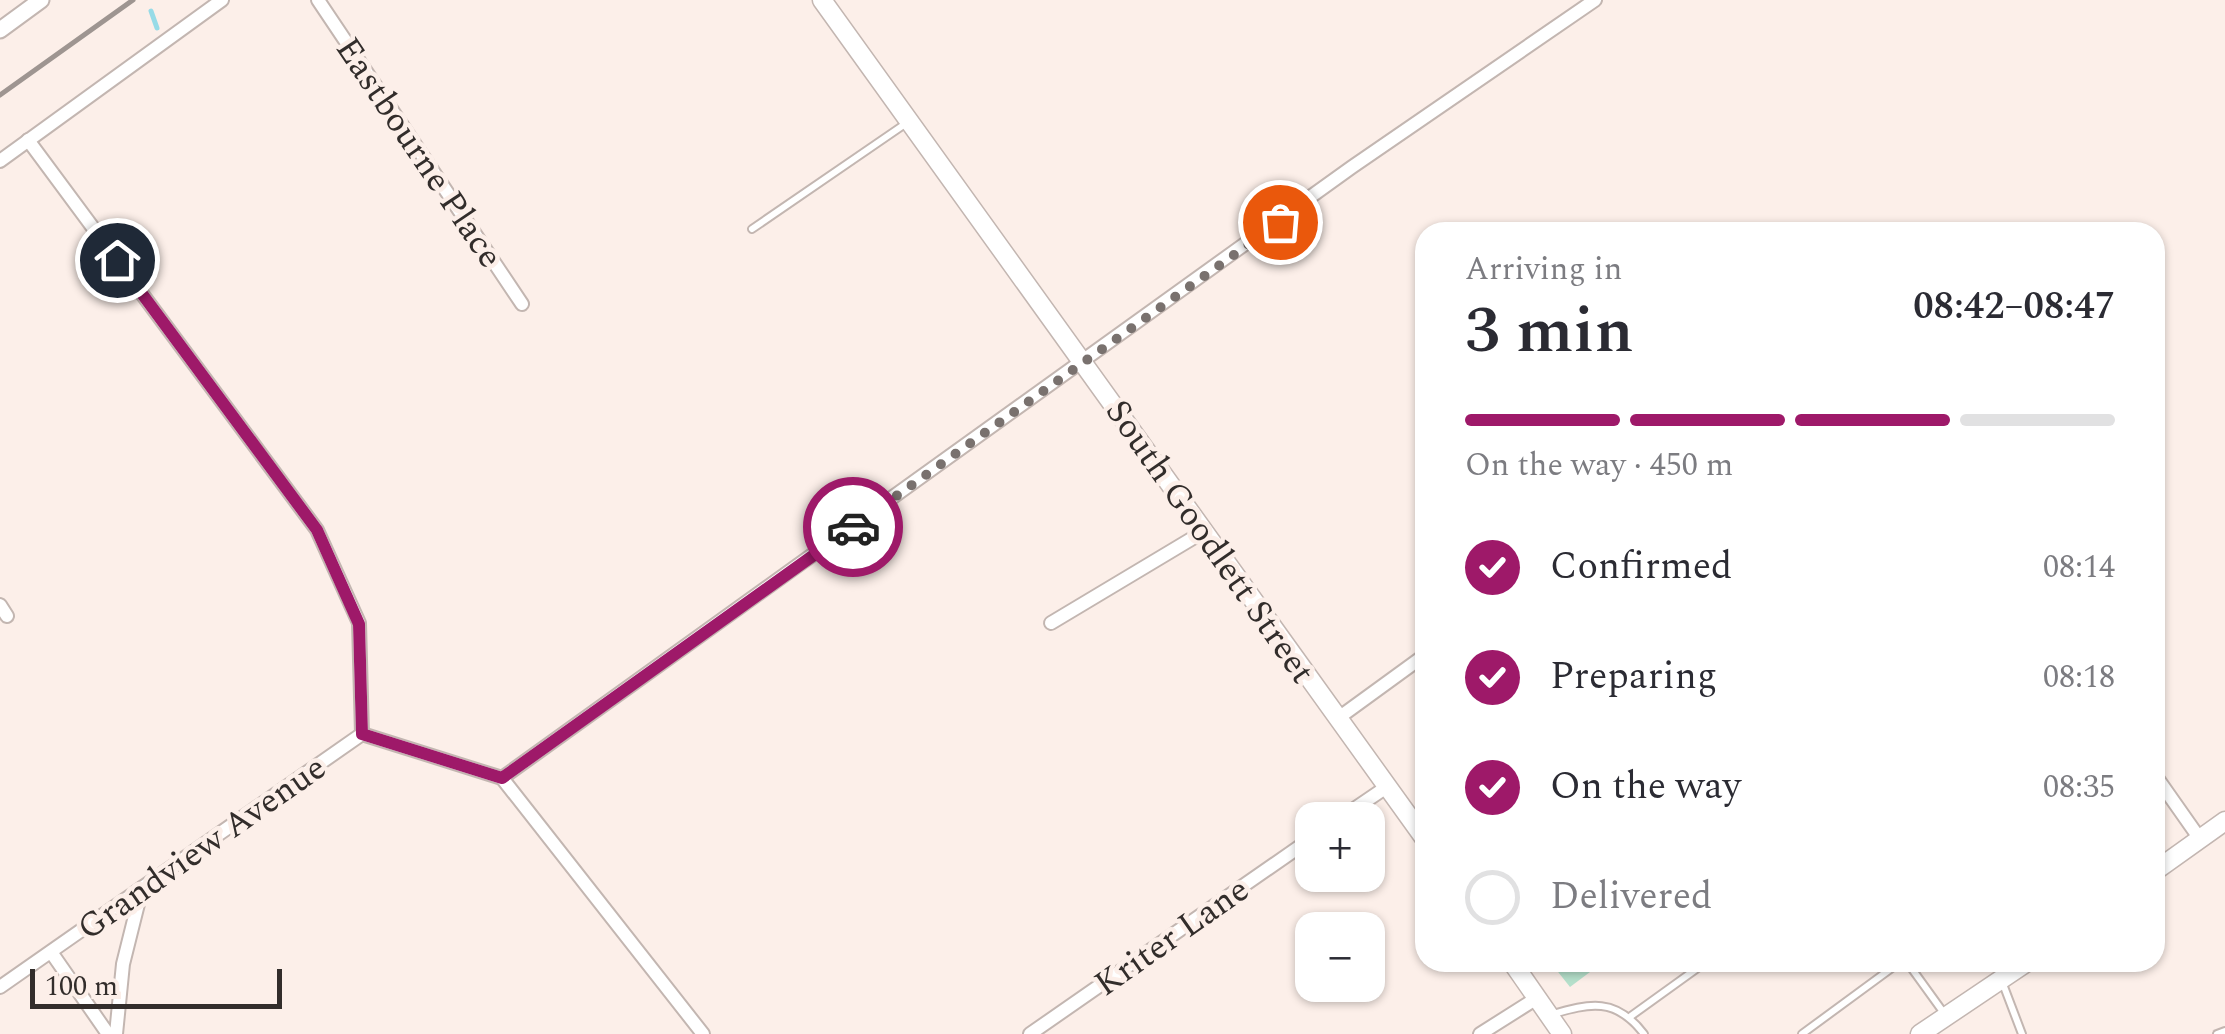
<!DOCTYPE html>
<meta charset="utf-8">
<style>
body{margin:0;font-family:Spectral,serif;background:#f7f7f7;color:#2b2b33;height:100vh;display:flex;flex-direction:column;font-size:38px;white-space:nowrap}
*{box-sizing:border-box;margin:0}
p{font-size:32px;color:#7c7c81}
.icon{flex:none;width:55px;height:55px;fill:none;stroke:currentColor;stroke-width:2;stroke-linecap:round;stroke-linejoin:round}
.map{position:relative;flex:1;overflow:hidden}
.drawer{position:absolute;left:1415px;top:222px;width:750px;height:750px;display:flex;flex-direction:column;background:#fff;border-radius:30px;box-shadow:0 2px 8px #0004}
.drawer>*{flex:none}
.tools{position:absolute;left:1295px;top:802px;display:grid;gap:20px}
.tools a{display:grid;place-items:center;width:90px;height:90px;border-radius:20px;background:#fff;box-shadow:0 2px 8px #0004;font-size:50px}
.scale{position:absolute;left:30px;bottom:25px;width:252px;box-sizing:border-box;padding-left:10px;border:5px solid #322d2b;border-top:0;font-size:28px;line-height:35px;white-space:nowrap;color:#322d2b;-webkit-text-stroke:8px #fcefe9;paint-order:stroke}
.pin{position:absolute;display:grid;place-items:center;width:85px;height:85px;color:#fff;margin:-42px;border:5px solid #fff;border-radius:50%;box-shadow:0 2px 10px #0007}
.courier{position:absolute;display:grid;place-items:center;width:100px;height:100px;margin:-50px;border:8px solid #9e1969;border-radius:50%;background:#fff;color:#222;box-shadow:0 2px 12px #0007}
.head em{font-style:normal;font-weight:600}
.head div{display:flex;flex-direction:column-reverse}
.head{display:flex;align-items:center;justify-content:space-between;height:170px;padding:0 50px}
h1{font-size:65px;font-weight:600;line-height:75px}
.bar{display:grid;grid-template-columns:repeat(4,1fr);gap:15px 10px;align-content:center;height:120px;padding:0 50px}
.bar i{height:12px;border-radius:8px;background:#e1e1e2}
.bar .active{background:#9e1969}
.bar p{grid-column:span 4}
ol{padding:0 50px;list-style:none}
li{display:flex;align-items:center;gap:30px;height:110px}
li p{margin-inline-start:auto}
li .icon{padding:10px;border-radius:50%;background:#9e1969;color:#fff;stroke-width:4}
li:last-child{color:#7c7c81}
li i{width:55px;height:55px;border:5px solid #e1e1e2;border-radius:50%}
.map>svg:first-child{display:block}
.green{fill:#b5e0cb}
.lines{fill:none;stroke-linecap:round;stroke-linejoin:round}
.stream{stroke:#97dbe7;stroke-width:5}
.service-casing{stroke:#c3b6b1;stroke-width:10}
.minor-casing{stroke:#c3b6b1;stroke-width:16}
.tertiary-casing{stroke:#c3b6b1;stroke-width:19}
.secondary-casing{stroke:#c3b6b1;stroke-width:21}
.service{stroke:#fff;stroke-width:6}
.minor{stroke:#fff;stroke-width:12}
.tertiary{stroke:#fff;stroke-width:15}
.secondary{stroke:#fff;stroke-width:18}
.rail{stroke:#9e9591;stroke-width:5}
.done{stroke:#79716e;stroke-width:10;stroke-dasharray:0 18}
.route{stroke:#9e1969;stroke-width:12}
.labels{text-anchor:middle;stroke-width:9;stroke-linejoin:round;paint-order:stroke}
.street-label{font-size:35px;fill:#322d2b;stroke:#fcefe9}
</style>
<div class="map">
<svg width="2225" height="1034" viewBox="0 0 2225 1034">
<rect width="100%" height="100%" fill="#fcefe9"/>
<path class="green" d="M1551,963H1602L1570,987Z"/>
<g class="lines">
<path class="stream" d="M151,11L157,28"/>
<g class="service-casing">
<g id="service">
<path d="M752,229L908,122"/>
<path d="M1907,962L1946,1016"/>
<path d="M2003,984L2022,1034"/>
<path d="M1550,1015C1590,1003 1616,997 1644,1034"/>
<path d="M1631,1016L1706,962"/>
<path d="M1802,1034L1900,962"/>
<path d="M2217,1034L2225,1031"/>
</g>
</g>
<g class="minor-casing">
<g id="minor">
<path d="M318,0L522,304"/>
<path d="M28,140L317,530L359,623L362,734"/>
<path d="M0,161L222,0"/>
<path d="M0,605L7,616"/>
<path d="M1051,623L1203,532"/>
<path d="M1337,719L1425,655"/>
<path d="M2155,775L2200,839"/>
<path d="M502,778L703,1034"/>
<path d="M1338,820L1388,786"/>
<path d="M51,952L108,1034"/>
<path d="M0,987L362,734L502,778L1352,167L1595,0"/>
<path d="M116,1034L123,964L142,888"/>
<path d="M1030,1034L1312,838"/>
<path d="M1480,1034L1537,998"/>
</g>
</g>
<g class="tertiary-casing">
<path id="tertiary" d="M0,30L41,0"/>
</g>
<g class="secondary-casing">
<g id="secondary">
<path d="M822,0L1425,839"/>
<path d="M2155,871L2225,821"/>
<path d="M1512,962L1562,1034"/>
<path d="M1920,1034L2027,962"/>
</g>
</g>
<use href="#service" class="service"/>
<use href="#minor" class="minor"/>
<use href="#tertiary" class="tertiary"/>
<use href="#secondary" class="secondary"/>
<path class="rail" d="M0,95L133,0"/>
</g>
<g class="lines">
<path class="done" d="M853,527L1280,222"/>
<path class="route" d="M117,260L317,530L359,624L362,734L502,778L853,527"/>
</g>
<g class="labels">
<g class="street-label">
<text transform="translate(420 152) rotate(56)" y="12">Eastbourne Place</text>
<text transform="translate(1211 541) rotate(55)" y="12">South Goodlett Street</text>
<text transform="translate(201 847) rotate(-35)" y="12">Grandview Avenue</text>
<text transform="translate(1171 936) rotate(-35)" y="12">Kriter Lane</text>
</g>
</g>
</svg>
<div class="tools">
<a>+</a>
<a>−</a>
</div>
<div class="scale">100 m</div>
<div class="pin" style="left:1280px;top:222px;background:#ea580c"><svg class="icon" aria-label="bag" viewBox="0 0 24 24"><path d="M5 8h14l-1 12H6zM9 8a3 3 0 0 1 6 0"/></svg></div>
<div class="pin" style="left:117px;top:260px;background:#1f2937"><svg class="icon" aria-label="home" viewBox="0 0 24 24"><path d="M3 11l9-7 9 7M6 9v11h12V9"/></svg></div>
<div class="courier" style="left:853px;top:527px"><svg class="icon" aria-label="car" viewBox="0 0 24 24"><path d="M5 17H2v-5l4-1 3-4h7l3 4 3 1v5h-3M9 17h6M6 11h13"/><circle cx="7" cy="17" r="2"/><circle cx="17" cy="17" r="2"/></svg></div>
<section class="drawer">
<div class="head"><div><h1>3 min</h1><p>Arriving in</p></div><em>08:42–08:47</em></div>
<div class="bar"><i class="active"></i><i class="active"></i><i class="active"></i><i></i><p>On the way · 450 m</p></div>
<ol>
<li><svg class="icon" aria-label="check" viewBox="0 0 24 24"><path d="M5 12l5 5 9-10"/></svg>Confirmed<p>08:14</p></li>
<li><svg class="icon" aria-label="check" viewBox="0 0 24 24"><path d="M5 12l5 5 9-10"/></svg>Preparing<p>08:18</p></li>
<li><svg class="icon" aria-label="check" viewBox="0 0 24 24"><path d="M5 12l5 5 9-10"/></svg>On the way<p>08:35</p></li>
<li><i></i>Delivered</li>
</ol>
</section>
</div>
